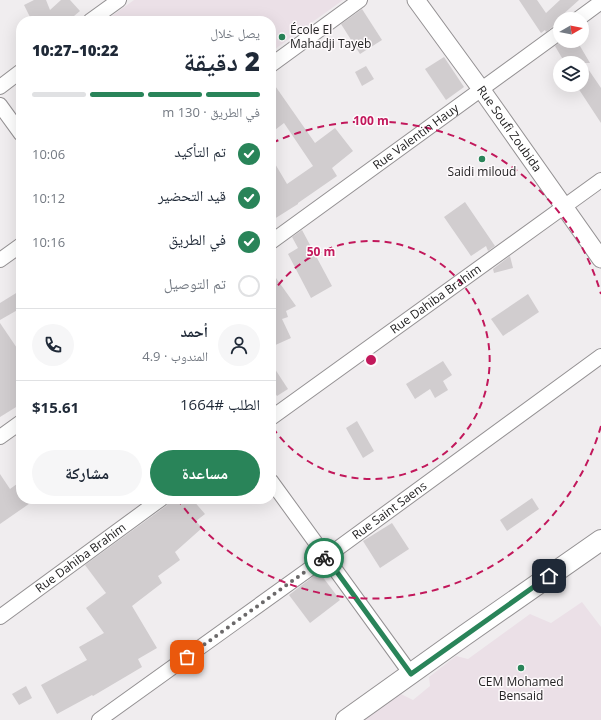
<!DOCTYPE html>
<html lang="ar">
<meta charset="utf-8">
<style>
body{margin:0;font-family:"Open Sans","Noto Naskh Arabic",sans-serif;background:#f6f6f7;color:#1f2937;direction:rtl;height:100vh;display:flex;flex-direction:column;font-size:15px;white-space:nowrap}
*{box-sizing:border-box;margin:0}
p{font-size:13px;color:#747a83}
.icon{flex:none;width:22px;height:22px;fill:none;stroke:currentColor;stroke-width:2;stroke-linecap:round;stroke-linejoin:round}
.map{position:relative;flex:1;overflow:hidden;direction:ltr}
.side{position:absolute;left:16px;top:16px;width:260px;height:488px;display:flex;flex-direction:column;background:#fff;border-radius:16px;box-shadow:0 4px 16px #0002;direction:rtl}
.side>*{flex:none}
.needle{width:26px;rotate:81deg}
.controls{position:absolute;left:553px;top:12px;display:grid;gap:8px}
.controls a{display:grid;place-items:center;width:36px;height:36px;border-radius:50%;background:#fff;box-shadow:0 4px 16px #0002;font-size:20px}
.pin{position:absolute;display:grid;place-items:center;width:34px;height:34px;color:#fff;margin:-17px;border-radius:8px;box-shadow:0 2px 6px #0006}
.courier{position:absolute;display:grid;place-items:center;width:40px;height:40px;margin:-20px;border:3px solid #298459;border-radius:50%;background:#fff;color:#222;box-shadow:0 1px 5px #0007}
.headline em{font-style:normal;font-weight:800}
.headline div{display:flex;flex-direction:column-reverse}
.headline{display:flex;align-items:center;justify-content:space-between;height:68px;padding:0 16px}
h1{font-size:26px;font-weight:800;line-height:30px}
.bar{display:grid;grid-template-columns:repeat(4,1fr);gap:6px 4px;align-content:center;height:48px;padding:0 16px}
.bar i{height:5px;border-radius:3px;background:#e0e1e3}
.bar .on{background:#298459}
.bar p{grid-column:span 4}
.line{display:flex;align-items:center;gap:10px;padding:0 16px;border-top:1px solid #e0e1e3}
.line div{flex:1}
.round{display:grid;place-items:center;flex:none;width:42px;height:42px;border-radius:21px;background:#f6f6f7}
ol{padding:0 16px;list-style:none}
li{display:flex;align-items:center;gap:12px;height:44px}
li p{margin-inline-start:auto}
li .icon{padding:4px;border-radius:50%;background:#298459;color:#fff;stroke-width:4}
li:last-child{color:#747a83}
li i{width:22px;height:22px;border:2px solid #e0e1e3;border-radius:50%}
.button{display:flex;gap:8px;margin-top:auto;padding:8px 16px}
.button a{flex:1;height:46px;border-radius:24px;background:#298459;color:#fff;font-size:16px;font-weight:800;line-height:46px;text-align:center}
.button a+a{background:#f6f6f7;color:#1f2937}
.map>svg:first-child{display:block}
.built{fill:#ebe0e7}
.building{fill:#d1cdcf}
.lines{fill:none;stroke-linecap:round;stroke-linejoin:round}
.minor-casing{stroke:#949193;stroke-width:16}
.tertiary-casing{stroke:#949193;stroke-width:19}
.secondary-casing{stroke:#949193;stroke-width:22}
.minor{stroke:#fff;stroke-width:14}
.tertiary{stroke:#fff;stroke-width:17}
.secondary{stroke:#fff;stroke-width:20}
.done{stroke:#6b696a;stroke-width:4;stroke-dasharray:0 7.2}
.route{stroke:#298459;stroke-width:5}
.ring{fill:none;stroke:#c2185b;stroke-width:2;stroke-dasharray:7 5}
.poi-dot{fill:#298459;stroke:#fefafc;stroke-width:1.5}
.labels{text-anchor:middle;stroke-width:3;stroke-linejoin:round;paint-order:stroke}
.poi-label{font-size:12px;fill:#232223;stroke:#fefafc}
.street-label{font-size:12px;fill:#232223;stroke:#fefafc}
.centre{fill:#c2185b;stroke:#fefafc;stroke-width:2}
.ring-label{font-size:12px;text-anchor:middle;font-weight:bold;fill:#c2185b;stroke:#fefafc;stroke-width:3;stroke-linejoin:round;paint-order:stroke}
</style>
<div class="map">
<svg width="601" height="720" viewBox="0 0 601 720">
<rect width="100%" height="100%" fill="#f0edef"/>
<g class="built">
<path d="M134,0H343L271,52V21H105Z"/>
<path d="M582,602L601,627V720H364L399,693L413,700L430,686L429,677L456,656L468,659L530,614L551,623Z"/>
</g>
<g class="building">
<path d="M34,0H46L50,10L61,0H70L80,11L68,21H64L60,17L55,19L56,21H32L24,5Z"/>
<path d="M519,0H537L546,13L560,0H579L560,17V24L555,25L546,32L545,30L541,33Z"/>
<path d="M362,9L382,40L360,54L341,24Z"/>
<path d="M562,41H577L590,63H584L601,88V123L578,88L582,85V63H565L555,46Z"/>
<path d="M444,57L464,87L446,100L425,69Z"/>
<path d="M366,66L374,79L362,86L355,72Z"/>
<path d="M271,80L315,143L335,128L353,151L332,168L337,176L298,203V204L271,221V157L287,184L313,166L284,123L271,133Z"/>
<path d="M465,202L495,246L488,251L486,246L471,256L444,217Z"/>
<path d="M302,230L332,286L311,298L288,254L298,248L292,237Z"/>
<path d="M510,256L513,268L494,273L493,269Z"/>
<path d="M271,271L296,306L286,311L288,317L282,319L291,338L271,347Z"/>
<path d="M21,290V308L0,320V303Z"/>
<path d="M528,294L539,312L503,336L491,319Z"/>
<path d="M0,323L21,354V404L0,417Z"/>
<path d="M443,361L452,375L443,381L448,390L435,398L430,389L415,399L406,384Z"/>
<path d="M271,363L288,389L277,396L271,387Z"/>
<path d="M357,421L374,451L363,458L346,428Z"/>
<path d="M0,474L10,489L21,481V499H36L0,524Z"/>
<path d="M532,498L539,509L507,531L500,520Z"/>
<path d="M171,499H192L205,514L196,521L202,528L175,552L180,560L158,576L162,583L132,606L157,648L138,659L142,667L93,696L92,695L57,714L41,685L87,660L79,647L104,633L86,608L106,593L85,565L166,506Z"/>
<path d="M392,523L409,549L380,568L363,541Z"/>
<path d="M319,572L340,600L310,623L289,595Z"/>
<path d="M26,686L32,698L19,705L12,694Z"/>
</g>
<g class="lines">
<g class="minor-casing">
<g id="minor">
<path d="M578,19L601,2"/>
<path d="M90,21L119,0"/>
<path d="M271,65L360,0"/>
<path d="M0,87L21,71"/>
<path d="M0,105L21,134"/>
<path id="s1" d="M271,242L560,32"/>
<path d="M0,260L21,245"/>
<path id="s2" d="M271,418L601,180"/>
<path d="M0,437L21,422"/>
<path d="M271,481L411,674"/>
<path id="s3" d="M0,617L161,499"/>
<path id="s4" d="M99,720L326,557L601,356"/>
</g>
</g>
<g class="tertiary-casing">
<g id="tertiary">
<path id="s5" d="M416,0L481,89L601,259"/>
</g>
</g>
<g class="secondary-casing">
<path id="secondary" d="M346,720L465,635L601,540"/>
</g>
<use href="#minor" class="minor"/>
<use href="#tertiary" class="tertiary"/>
<use href="#secondary" class="secondary"/>
</g>
<g class="lines">
<path class="done" d="M187,657L324,558"/>
<path class="route" d="M324,558L326,557L411,674L549,576"/>
</g>
<g class="ring">
<path d="M271 295A119 119 0 1 1 271 425"/>
<path d="M601 426A239 239 0 0 1 178 500M272 143A239 239 0 0 1 601 294"/>
</g>
<g class="poi-dot">
<circle cx="282" cy="37" r="4"/>
<circle cx="482" cy="159" r="4"/>
<circle cx="521" cy="668" r="4"/>
</g>
<g class="labels">
<g class="poi-label">
<text x="290" y="34" text-anchor="start">École El<tspan x="290" dy="14">Mahadji Tayeb</tspan></text>
<text x="482" y="176">Saidi miloud</text>
<text x="521" y="686">CEM Mohamed<tspan x="521" dy="14">Bensaid</tspan></text>
</g>
<g class="street-label">
<text dy="4" stroke="none"><textPath href="#s5" startOffset="159">Rue Soufi Zoubida</textPath></text>
<text dy="4" stroke="none"><textPath href="#s1" startOffset="179">Rue Valentin Hauy</textPath></text>
<text dy="4" stroke="none"><textPath href="#s2" startOffset="203">Rue Dahiba Brahim</textPath></text>
<text dy="4" stroke="none"><textPath href="#s4" startOffset="358">Rue Saint Saens</textPath></text>
<text dy="4" stroke="none"><textPath href="#s3" startOffset="100">Rue Dahiba Brahim</textPath></text>
</g>
</g>
<circle cx="371" cy="360" r="6" class="centre"/>
<g class="ring-label">
<text x="371" y="125">100 m</text>
<text x="321" y="256">50 m</text>
</g>
</svg>
<div class="controls">
<a><svg class="needle" viewBox="-14 -14 28 28"><path d="M0-13l5 13h-10z" fill="#e53935"/><path d="M0 13l5-13h-10z" fill="#747a83"/></svg></a>
<a><svg class="icon" aria-label="layers" viewBox="0 0 24 24"><path d="M12 4l9 5-9 5-9-5zM3 14l9 5 9-5"/></svg></a>
</div>
<div class="pin" style="left:187px;top:657px;background:#ea580c"><svg class="icon" aria-label="bag" viewBox="0 0 24 24"><path d="M5 8h14l-1 12H6zM9 8a3 3 0 0 1 6 0"/></svg></div>
<div class="pin" style="left:549px;top:576px;background:#1f2937"><svg class="icon" aria-label="home" viewBox="0 0 24 24"><path d="M3 11l9-7 9 7M6 9v11h12V9"/></svg></div>
<div class="courier" style="left:324px;top:558px"><svg class="icon" aria-label="bike" viewBox="0 0 24 24"><circle cx="6" cy="16" r="4"/><circle cx="18" cy="16" r="4"/><path d="M6 16l4-8h5l3 8M10 8l3 8H6M13 5h3"/></svg></div>
<section class="side">
<div class="headline"><div><h1>2 دقيقة</h1><p>يصل خلال</p></div><em>10:22–10:27</em></div>
<div class="bar"><i class="on"></i><i class="on"></i><i class="on"></i><i></i><p>في الطريق · 130 m</p></div>
<ol>
<li><svg class="icon" aria-label="check" viewBox="0 0 24 24"><path d="M5 12l5 5 9-10"/></svg>تم التأكيد<p>10:06</p></li>
<li><svg class="icon" aria-label="check" viewBox="0 0 24 24"><path d="M5 12l5 5 9-10"/></svg>قيد التحضير<p>10:12</p></li>
<li><svg class="icon" aria-label="check" viewBox="0 0 24 24"><path d="M5 12l5 5 9-10"/></svg>في الطريق<p>10:16</p></li>
<li><i></i>تم التوصيل</li>
</ol>
<div class="line" style="height:72px"><a class="round"><svg class="icon" aria-label="person" viewBox="0 0 24 24"><circle cx="12" cy="8" r="4"/><path d="M4 21q1-7 8-7t8 7"/></svg></a><div><b>أحمد</b><p>المندوب · 4.9</p></div><a class="round"><svg class="icon" aria-label="phone" viewBox="0 0 24 24"><path d="M5 4h4l2 5-3 2q2 4 5 5l2-3 5 2v4C11 20 4 13 5 4z"/></svg></a></div>
<div class="line" style="height:52px"><div>الطلب #1664</div><b>$15.61</b></div>
<div class="button"><a>مساعدة</a><a>مشاركة</a></div>
</section>
</div>
